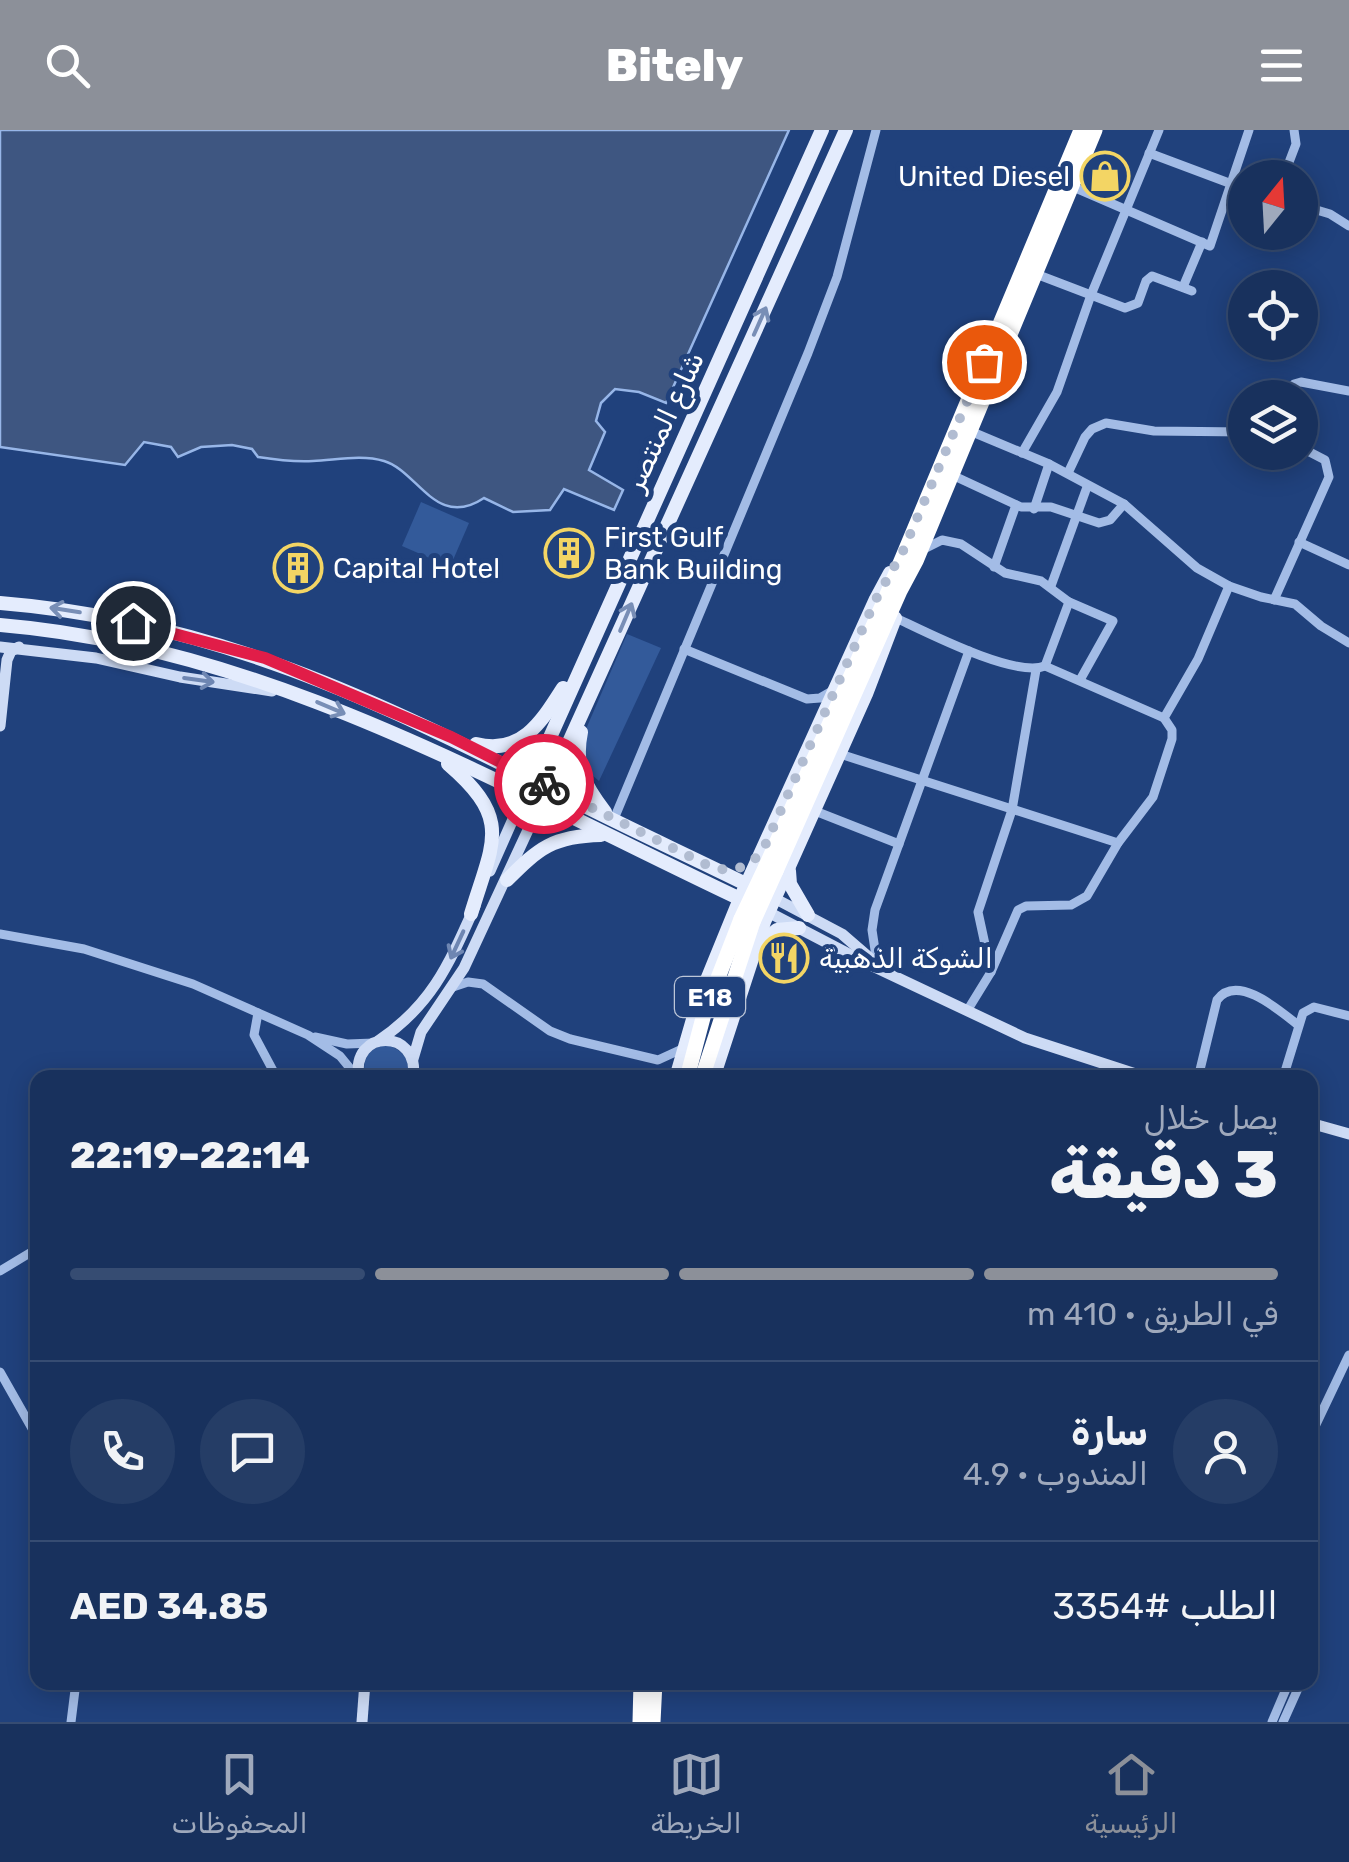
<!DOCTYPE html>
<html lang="ar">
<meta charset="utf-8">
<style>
body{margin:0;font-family:Rubik,"Noto Naskh Arabic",sans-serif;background:#253d66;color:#f1f3f6;direction:rtl;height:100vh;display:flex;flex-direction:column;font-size:38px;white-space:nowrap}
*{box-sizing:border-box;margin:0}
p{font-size:32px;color:#9fa9bc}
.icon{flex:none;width:55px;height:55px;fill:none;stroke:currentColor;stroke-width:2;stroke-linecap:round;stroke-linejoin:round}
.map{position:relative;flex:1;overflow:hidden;direction:ltr}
.sheet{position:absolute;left:30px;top:940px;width:1288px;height:620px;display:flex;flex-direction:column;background:#18315d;border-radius:20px;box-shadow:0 5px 25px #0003,0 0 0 2px #364c72;direction:rtl}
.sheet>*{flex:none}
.needle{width:65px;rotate:18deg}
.tools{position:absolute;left:1228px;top:30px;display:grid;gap:20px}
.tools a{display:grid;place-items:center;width:90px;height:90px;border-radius:50%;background:#18315d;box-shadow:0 5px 25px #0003,0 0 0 2px #364c72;font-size:50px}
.pin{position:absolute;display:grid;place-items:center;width:85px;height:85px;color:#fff;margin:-42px;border:5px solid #fff;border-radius:50%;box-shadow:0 2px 10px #0007}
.courier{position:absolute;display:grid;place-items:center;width:100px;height:100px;margin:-50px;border:8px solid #e11d48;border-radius:50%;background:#fff;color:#222;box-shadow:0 2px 12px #0007}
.head em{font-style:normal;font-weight:800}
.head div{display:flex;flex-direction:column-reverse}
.head{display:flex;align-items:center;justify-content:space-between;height:170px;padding:0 40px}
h1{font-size:65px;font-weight:800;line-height:75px}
.bar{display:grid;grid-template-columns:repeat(4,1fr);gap:15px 10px;align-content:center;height:120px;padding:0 40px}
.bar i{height:12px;border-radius:8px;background:#364c72}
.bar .current{background:#8c9099}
.bar p{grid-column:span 4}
.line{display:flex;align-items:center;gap:25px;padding:0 40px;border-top:2px solid #364c72}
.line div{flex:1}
.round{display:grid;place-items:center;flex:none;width:105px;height:105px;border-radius:52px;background:#253d66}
header{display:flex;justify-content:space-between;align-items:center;height:130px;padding:0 40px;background:#8c9099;color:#fff;font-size:45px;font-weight:800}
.menu{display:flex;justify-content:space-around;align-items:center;height:140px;border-top:2px solid #364c72;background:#18315d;font-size:28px;color:#9fa9bc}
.menu a{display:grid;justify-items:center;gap:5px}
.menu .current{color:#8c9099}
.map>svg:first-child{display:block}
.green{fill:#335a9a}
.water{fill:#3e5681;stroke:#97b6e8;stroke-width:2.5}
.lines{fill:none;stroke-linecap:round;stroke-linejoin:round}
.street{stroke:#a3bce6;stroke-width:9}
.secondary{stroke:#cddbf5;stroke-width:11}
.primary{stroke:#e4ecfd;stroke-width:14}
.highway{stroke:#fff;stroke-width:15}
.highway-bridge{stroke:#fff;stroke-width:15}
.oneway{stroke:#788eb6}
.oneway2{stroke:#6e86b2}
.done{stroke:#b1bcd1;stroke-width:10;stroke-dasharray:0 18}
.route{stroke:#e11d48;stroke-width:12}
.labels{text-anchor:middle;stroke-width:10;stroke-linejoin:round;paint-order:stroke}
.shield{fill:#20417c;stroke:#bcc6d8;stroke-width:2.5}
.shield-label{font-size:25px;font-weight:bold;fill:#fff}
.poi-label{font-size:28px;fill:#fff;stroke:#20417c;text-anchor:start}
.street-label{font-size:28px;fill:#fff;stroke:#20417c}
</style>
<header><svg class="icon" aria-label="menu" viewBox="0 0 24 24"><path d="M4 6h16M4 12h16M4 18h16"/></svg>Bitely<svg class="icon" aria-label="search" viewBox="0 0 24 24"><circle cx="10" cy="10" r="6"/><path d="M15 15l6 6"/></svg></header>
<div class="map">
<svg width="1349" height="1592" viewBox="0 0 1349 1592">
<rect width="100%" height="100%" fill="#20417c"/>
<g class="green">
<path d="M421,372L469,393L450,437L402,416Z"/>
<path d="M627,504L661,518L599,651L585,639L583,606Z"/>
<path d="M385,915C402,918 412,931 407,947L365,948C362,930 367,919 385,915Z"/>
</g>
<path class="water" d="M0,0H789L666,273L639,262L615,259L601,273L596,291L605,302L589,340L623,360L614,380L564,359L550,380L513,382L484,368C436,400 418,341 384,331C362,324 336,330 313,331C295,332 277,330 258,327L252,319L232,315L201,317L178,327L171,317L144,312L125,335L0,317Z"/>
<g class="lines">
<g class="street">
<path d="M1149,23L1245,59"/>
<path d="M1283,48L1296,14L1294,0"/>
<path d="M1071,56L1210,116L1249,0"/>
<path d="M1300,75L1330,84L1349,96"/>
<path d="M1036,144L1125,178L1138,173L1146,151L1152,146L1192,161"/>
<path d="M1183,157L1202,112"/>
<path d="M1286,268L1294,254L1301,252L1349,261"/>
<path d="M970,301L1049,334L1124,374L1197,438L1229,456L1261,467L1295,474L1321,496L1349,513"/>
<path d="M1022,323L1057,262L1091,165L1159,0"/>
<path d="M1068,343L1085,307L1092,299L1106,293L1154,301L1245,302"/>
<path d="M952,345L1021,377H1051L1099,393L1110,390L1124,374"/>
<path d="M1034,379L1049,334"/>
<path d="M1299,412L1349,435"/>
<path d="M922,420L942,410L961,414L1005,443L1041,451L1069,472L1113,491L1080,550"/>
<path d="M994,437L1016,375"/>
<path d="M1051,456L1087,357"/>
<path d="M1274,470L1329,347L1325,330L1300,317"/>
<path d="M896,488C926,502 1015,548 1045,536L1164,588"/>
<path d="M684,519L807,569L820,568L834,560"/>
<path d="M1045,536L1069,472"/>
<path d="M840,624L1118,713"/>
<path d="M815,681L899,714"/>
<path d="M614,689L808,223L837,147L876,0"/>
<path d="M0,804L84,819L193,854L308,905L340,926L358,948"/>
<path d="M877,833L872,800L875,780L969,521"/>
<path d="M991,842L978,782L1012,680L1036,540"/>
<path d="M453,857L468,852L483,854L550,901L570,909L658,930L682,919"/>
<path d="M967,881L991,842L1018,780L1026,776L1071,775L1087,766L1118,713L1153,667L1172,609V600L1164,588L1198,529L1229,456"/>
<path d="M258,883L254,905L277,948"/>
<path d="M315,907L347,914L374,913"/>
<path d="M1198,948L1217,870C1237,843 1279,880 1298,895"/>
<path d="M1283,948L1303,883L1314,877L1349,886"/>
<path d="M0,1141L38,1118"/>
<path d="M0,1242L38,1309"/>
<path d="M1310,1307L1349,1225"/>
<path d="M1310,1526V1538"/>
<path d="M71,1592L76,1552"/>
<path d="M1272,1592L1289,1552"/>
<path d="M1283,1592L1301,1552"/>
</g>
<g class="secondary">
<path d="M0,517L96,528L180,547L272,561"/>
<path d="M0,596L7,530L11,521L19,517"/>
<path d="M490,741L525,662"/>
<path d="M774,768L842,804L879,836"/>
<path d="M768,782L862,831L1025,908L1148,948"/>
<path d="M378,911C432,875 449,834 475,776"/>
<path d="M413,929L421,902L464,838L541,672"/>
<path d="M359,948C350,898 421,898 413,948"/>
<path d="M1310,993L1349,1004"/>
<path d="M362,1592L365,1552"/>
</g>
<g class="primary">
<path d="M0,473C211,490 378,570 563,665C633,701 705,733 774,768"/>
<path d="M0,495C278,518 521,668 768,782"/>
<path d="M581,602C574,636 584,655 605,682"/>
<path d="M476,614C521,626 542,591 563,558"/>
<path d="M448,634C513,690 493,711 471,784"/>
<path d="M530,652L822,0"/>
<path d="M546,663L846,0"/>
<path d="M789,741L790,754L808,785"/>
<path d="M507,750C539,718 553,706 601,705"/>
<path d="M757,816L777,800L799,798"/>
<path d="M676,948L698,872L740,769L876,469L890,443"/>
<path d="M713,948L764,792L866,564L895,488"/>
</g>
<g class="highway">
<path d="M766,736L886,467L1081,0"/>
<path d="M776,741L900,461L916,431L1095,0"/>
<path d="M687,948L704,884L741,789"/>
<path d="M702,948L753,792"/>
<path d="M640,1592L641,1552"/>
<path d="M653,1592L655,1552"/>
</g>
<g class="highway-bridge">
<path d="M741,789L766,736"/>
<path d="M753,792L776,741"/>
</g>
</g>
<defs><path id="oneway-shaft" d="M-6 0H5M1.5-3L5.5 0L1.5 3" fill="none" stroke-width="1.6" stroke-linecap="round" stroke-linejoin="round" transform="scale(2.5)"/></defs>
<g class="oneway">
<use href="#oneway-shaft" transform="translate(760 191) rotate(-66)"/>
<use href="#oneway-shaft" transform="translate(65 480) rotate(-171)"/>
<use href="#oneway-shaft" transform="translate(626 487) rotate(-67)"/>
<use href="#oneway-shaft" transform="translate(331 578) rotate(23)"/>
</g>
<g class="oneway2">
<use href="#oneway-shaft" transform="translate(199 550) rotate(8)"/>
<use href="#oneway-shaft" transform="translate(457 815) rotate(115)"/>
</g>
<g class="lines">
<path class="done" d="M544,654L711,737C733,743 749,738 763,720L876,469L903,421L984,232"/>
<path class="route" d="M133,493L265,528L451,607L544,654"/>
</g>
<defs>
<g id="shop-ring" transform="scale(2.5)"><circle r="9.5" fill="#20417c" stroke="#f3d564" stroke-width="1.5"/><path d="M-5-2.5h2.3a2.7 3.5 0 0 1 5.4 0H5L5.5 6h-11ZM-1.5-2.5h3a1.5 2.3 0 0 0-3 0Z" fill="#f3d564"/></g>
<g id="building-ring" transform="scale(2.5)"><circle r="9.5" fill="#20417c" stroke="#f3d564" stroke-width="1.5"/><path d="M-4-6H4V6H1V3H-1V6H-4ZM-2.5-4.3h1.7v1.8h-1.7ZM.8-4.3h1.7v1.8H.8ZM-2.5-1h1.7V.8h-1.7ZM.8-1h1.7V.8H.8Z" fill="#f3d564"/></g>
<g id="restaurant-ring" transform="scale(2.5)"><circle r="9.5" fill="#20417c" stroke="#f3d564" stroke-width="1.5"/><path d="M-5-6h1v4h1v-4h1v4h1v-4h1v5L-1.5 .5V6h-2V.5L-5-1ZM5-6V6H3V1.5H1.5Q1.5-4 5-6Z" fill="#f3d564"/></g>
</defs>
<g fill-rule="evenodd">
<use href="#shop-ring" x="1105" y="46"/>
<use href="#building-ring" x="569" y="423"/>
<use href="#building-ring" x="298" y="438"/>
<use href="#restaurant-ring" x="784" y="828"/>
</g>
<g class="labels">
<rect class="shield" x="675" y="847" width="70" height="40" rx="8"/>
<g class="shield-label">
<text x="710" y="876">E18</text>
</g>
<g class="poi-label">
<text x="1070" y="56" text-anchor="end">United Diesel</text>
<text x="604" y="417">First Gulf<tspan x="604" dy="32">Bank Building</tspan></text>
<text x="333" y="448">Capital Hotel</text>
<text x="819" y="838">الشوكة الذهبية</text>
</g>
<g class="street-label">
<text transform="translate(664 291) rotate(-65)" y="10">شارع المنتصر</text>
</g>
</g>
</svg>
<div class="tools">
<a><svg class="needle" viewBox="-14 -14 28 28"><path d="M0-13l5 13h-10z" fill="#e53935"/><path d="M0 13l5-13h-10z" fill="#9fa9bc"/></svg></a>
<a><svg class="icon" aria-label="locate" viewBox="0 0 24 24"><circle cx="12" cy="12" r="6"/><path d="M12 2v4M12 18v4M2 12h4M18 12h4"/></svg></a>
<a><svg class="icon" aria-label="layers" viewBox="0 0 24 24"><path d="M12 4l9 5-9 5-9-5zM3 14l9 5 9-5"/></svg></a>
</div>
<div class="pin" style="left:984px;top:232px;background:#ea580c"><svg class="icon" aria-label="bag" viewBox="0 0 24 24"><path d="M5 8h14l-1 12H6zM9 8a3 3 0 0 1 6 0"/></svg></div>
<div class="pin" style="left:133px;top:493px;background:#1f2937"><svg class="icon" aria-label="home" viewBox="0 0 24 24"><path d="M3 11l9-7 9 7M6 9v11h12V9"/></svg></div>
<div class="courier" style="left:544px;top:654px"><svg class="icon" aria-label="bike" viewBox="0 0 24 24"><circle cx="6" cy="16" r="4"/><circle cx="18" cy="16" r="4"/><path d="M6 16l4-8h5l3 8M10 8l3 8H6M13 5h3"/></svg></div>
<section class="sheet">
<div class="head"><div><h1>3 دقيقة</h1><p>يصل خلال</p></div><em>22:14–22:19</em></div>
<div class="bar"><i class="current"></i><i class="current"></i><i class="current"></i><i></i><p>في الطريق · 410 m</p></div>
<div class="line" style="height:180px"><a class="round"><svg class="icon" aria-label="person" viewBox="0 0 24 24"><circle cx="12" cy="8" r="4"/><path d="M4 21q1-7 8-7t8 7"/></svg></a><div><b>سارة</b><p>المندوب · 4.9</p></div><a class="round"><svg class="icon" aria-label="chat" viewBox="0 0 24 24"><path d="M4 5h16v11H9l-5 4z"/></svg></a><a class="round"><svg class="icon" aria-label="phone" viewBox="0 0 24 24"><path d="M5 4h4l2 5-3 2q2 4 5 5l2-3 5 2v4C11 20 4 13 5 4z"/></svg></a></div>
<div class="line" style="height:130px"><div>الطلب #3354</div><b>AED 34.85</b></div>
</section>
</div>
<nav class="menu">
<a class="current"><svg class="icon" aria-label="home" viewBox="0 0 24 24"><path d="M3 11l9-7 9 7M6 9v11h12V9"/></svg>الرئيسية</a>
<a><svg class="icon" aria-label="map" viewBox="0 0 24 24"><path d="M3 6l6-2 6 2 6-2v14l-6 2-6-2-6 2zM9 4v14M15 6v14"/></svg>الخريطة</a>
<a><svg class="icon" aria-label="saved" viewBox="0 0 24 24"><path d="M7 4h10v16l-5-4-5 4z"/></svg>المحفوظات</a>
</nav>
